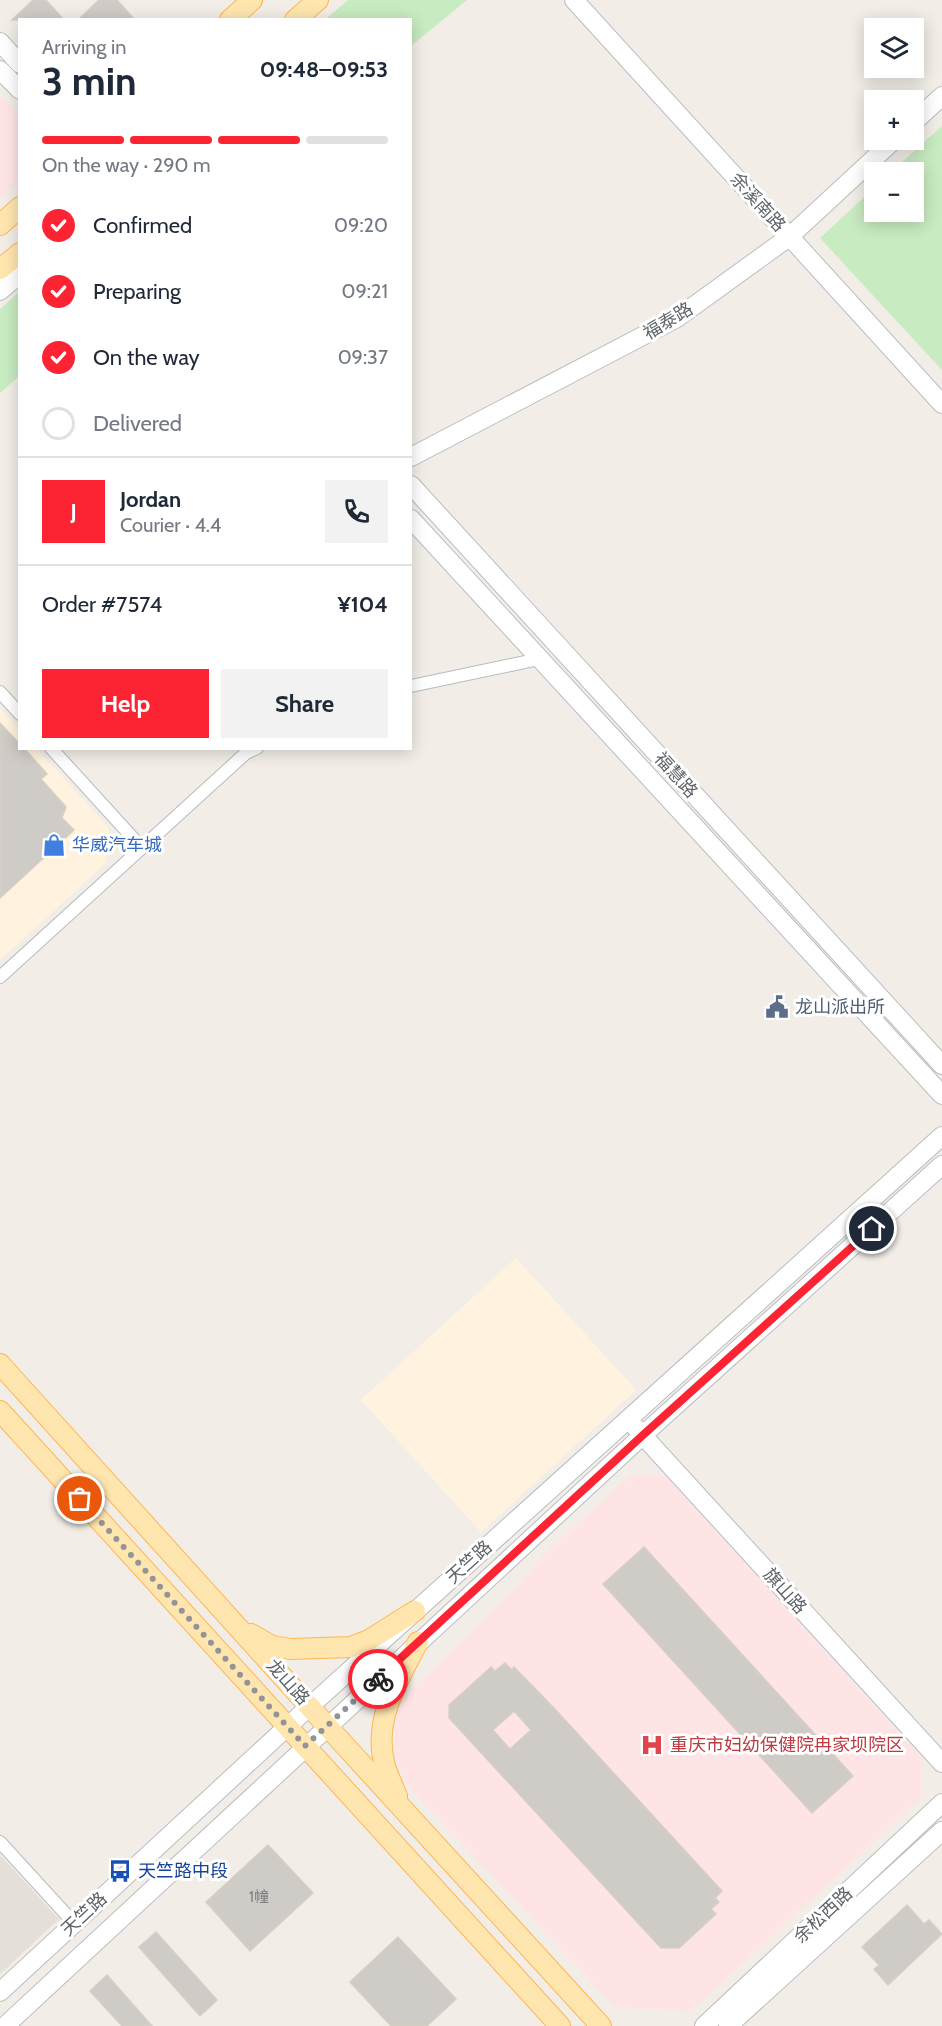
<!DOCTYPE html>
<meta charset="utf-8">
<style>
body{margin:0;font-family:Cabin,"Noto Sans SC",sans-serif;background:#f2f2f3;color:#1f2937;height:100vh;display:flex;flex-direction:column;font-size:22px;white-space:nowrap}
*{box-sizing:border-box;margin:0}
p{font-size:20px;color:#747a83}
.icon{flex:none;width:33px;height:33px;fill:none;stroke:currentColor;stroke-width:2;stroke-linecap:round;stroke-linejoin:round}
.map{position:relative;flex:1;overflow:hidden}
.sheet{position:absolute;left:18px;top:18px;width:394px;height:732px;display:flex;flex-direction:column;background:#fff;border-radius:0px;box-shadow:0 3px 15px #0003}
.sheet>*{flex:none}
.fabs{position:absolute;left:864px;top:18px;display:grid;gap:12px}
.fabs a{display:grid;place-items:center;width:60px;height:60px;border-radius:0px;background:#fff;box-shadow:0 3px 15px #0003;font-size:30px}
.pin{position:absolute;display:grid;place-items:center;width:51px;height:51px;color:#fff;margin:-26px;border:3px solid #fff;border-radius:50%;box-shadow:0 2px 6px #0007}
.courier{position:absolute;display:grid;place-items:center;width:60px;height:60px;margin:-30px;border:4px solid #fc2333;border-radius:50%;background:#fff;color:#222;box-shadow:0 2px 8px #0007}
.overview em{font-style:normal;font-weight:700}
.overview div{display:flex;flex-direction:column-reverse}
.overview{display:flex;align-items:center;justify-content:space-between;height:102px;padding:0 24px}
h1{font-size:39px;font-weight:700;line-height:45px}
.bar{display:grid;grid-template-columns:repeat(4,1fr);gap:9px 6px;align-content:center;height:72px;padding:0 24px}
.bar i{height:8px;border-radius:4px;background:#e0e1e3}
.bar .on{background:#fc2333}
.bar p{grid-column:span 4}
.line{display:flex;align-items:center;gap:15px;padding:0 24px;border-top:2px solid #e0e1e3}
.line div{flex:1}
.round{display:grid;place-items:center;flex:none;width:63px;height:63px;border-radius:0px;background:#f2f2f3}
ol{padding:0 24px;list-style:none}
li{display:flex;align-items:center;gap:18px;height:66px}
li p{margin-inline-start:auto}
li .icon{padding:6px;border-radius:50%;background:#fc2333;color:#fff;stroke-width:4}
li:last-child{color:#747a83}
li i{width:33px;height:33px;border:3px solid #e0e1e3;border-radius:50%}
.action{display:flex;gap:12px;margin-top:auto;padding:12px 24px}
.action a{flex:1;height:69px;border-radius:0px;background:#fc2333;color:#fff;font-size:24px;font-weight:700;line-height:69px;text-align:center}
.action a+a{background:#f2f2f3;color:#1f2937}
.map>svg:first-child{display:block}
.commercial{fill:#fff3df}
.education{fill:#e4dfd8}
.medical{fill:#fee4e5}
.green{fill:#c8ebc1}
.building{fill:#cfcbc6;stroke:#d7cfc4;stroke-width:1.5;fill-rule:evenodd}
.lines{fill:none;stroke-linecap:round;stroke-linejoin:round}
.street-casing{stroke:#b7bbbf;stroke-width:14}
.secondary-casing{stroke:#b8bdc2;stroke-width:20}
.primary-casing{stroke:#ffb553;stroke-width:22}
.street{stroke:#fff;stroke-width:12}
.secondary{stroke:#fff;stroke-width:18}
.primary{stroke:#ffe6af;stroke-width:20}
.done{stroke:#929495;stroke-width:6;stroke-dasharray:0 10.8}
.route{stroke:#fc2333;stroke-width:8}
.labels{text-anchor:middle;stroke-width:6;stroke-linejoin:round;paint-order:stroke}
.number-label{font-size:15px;fill:#7a7e80}
.street-label{font-size:18px;fill:#5e6469;stroke:#fff}
.shop-label{font-size:18px;fill:#366cbe;stroke:#fff;text-anchor:start}
.service-label{font-size:18px;fill:#4e5e75;stroke:#fff;text-anchor:start}
.health-label{font-size:18px;fill:#be3a42;stroke:#fff;text-anchor:start}
.transit-label{font-size:18px;fill:#164399;stroke:#fff;text-anchor:start}
</style>
<div class="map">
<svg width="942" height="2026" viewBox="0 0 942 2026">
<rect width="100%" height="100%" fill="#f2eee7"/>
<g class="commercial">
<path d="M0,708L19,729L20,748L37,749L109,828L106,863L0,960Z"/>
<path d="M516,1258L636,1390L481,1532L361,1400Z"/>
</g>
<path class="education" d="M0,1855L59,1919L0,1974Z"/>
<g class="medical">
<path d="M0,95L20,116L19,180L0,198Z"/>
<path d="M631,1475L666,1476L921,1757V1798L691,2011L615,2007L408,1786L395,1757V1733L399,1702L515,1590L544,1554Z"/>
</g>
<g class="green">
<path d="M348,0H467L411,46V20L326,19Z"/>
<path d="M942,126V370L820,238L874,188V212H914V172H891Z"/>
<path d="M19,292V376L0,393V309Z"/>
</g>
<g class="building">
<path d="M33,0H46L64,20H12Z"/>
<path d="M99,0H117L135,20H78Z"/>
<path d="M0,723L20,744V748H24L47,774L41,779L66,807L62,818L74,830L0,898Z"/>
<path d="M644,1547L853,1776L812,1813L603,1584Z"/>
<path d="M505,1663L512,1670L514,1667L554,1708L722,1891L715,1898L719,1902L711,1909L716,1914L679,1948H661L449,1718V1705L491,1667L495,1671ZM514,1711L531,1730L510,1749L493,1730Z"/>
<path d="M268,1845L313,1893L250,1951L206,1902Z"/>
<path d="M907,1905L924,1924L929,1920L942,1934L888,1985L874,1969L879,1965L862,1947Z"/>
<path d="M156,1932L217,2000L200,2016L139,1947Z"/>
<path d="M398,1937L456,1999L427,2026H391L350,1982Z"/>
<path d="M107,1975L152,2026H122L90,1991Z"/>
</g>
<g class="lines">
<g class="street-casing">
<g id="street">
<path d="M411,686L539,659"/>
<path d="M0,692L20,714"/>
<path d="M51,748L142,848"/>
<path d="M0,977L246,753L257,748"/>
<path d="M0,1842L74,1923"/>
</g>
</g>
<g class="secondary-casing">
<g id="secondary">
<path d="M574,0L942,404"/>
<path d="M0,42L20,64"/>
<path d="M0,70L20,90"/>
<path d="M914,122L942,96"/>
<path d="M0,291L20,274"/>
<path d="M411,457L677,318L789,237L894,140"/>
<path d="M411,485L942,1065"/>
<path d="M411,519L942,1095"/>
<path d="M636,1428L942,1763"/>
<path d="M0,1992L288,1726L942,1136"/>
<path d="M5,2026L643,1435L942,1165"/>
<path d="M704,2026L942,1803"/>
<path d="M728,2026L942,1831"/>
</g>
</g>
<g class="primary-casing">
<g id="primary">
<path d="M230,20L252,0"/>
<path d="M295,20L318,0"/>
<path d="M0,225L20,207"/>
<path d="M0,269L20,253"/>
<path d="M0,1364L327,1726L601,2026"/>
<path d="M0,1411L560,2026"/>
<path d="M251,1634L272,1646L291,1649L351,1647L369,1640L415,1611"/>
<path d="M397,1796C393,1786 388,1776 385,1766C372,1721 398,1680 418,1642"/>
</g>
</g>
<use href="#street" class="street"/>
<use href="#secondary" class="secondary"/>
<use href="#primary" class="primary"/>
</g>
<g class="lines">
<path class="done" d="M80,1499L305,1746L378,1679"/>
<path class="route" d="M378,1679L643,1435L872,1229"/>
</g>
<defs>
<g id="shop-bare" transform="scale(1.8)"><path d="M-5-2.5h2.3a2.7 3.5 0 0 1 5.4 0H5L5.5 6h-11ZM-1.5-2.5h3a1.5 2.3 0 0 0-3 0Z" fill="#3f7fe0" stroke="#fff" stroke-width="2.5" paint-order="stroke"/></g>
<g id="civic-bare" transform="scale(1.8)"><path d="M-.6-6.5H3V-4.5H.6V-3L4-1V1h2V6H-6V1h2V-1L-.6-3ZM-1.2 2.5V6h2.4V2.5Z" fill="#5c6f8a" stroke="#fff" stroke-width="2.5" paint-order="stroke"/></g>
<g id="hospital-bare" transform="scale(1.8)"><path d="M-5-5h3v3.5h4V-5h3V5h-3V1.5h-4V5h-3Z" fill="#e0444e" stroke="#fff" stroke-width="2.5" paint-order="stroke"/></g>
<g id="bus-bare" transform="scale(1.8)"><path d="M-5-6H5V4H4V6H2V4H-2V6H-4V4H-5ZM-3.5-4V0h7V-4ZM-3.5 1.2v1.5H-2V1.2ZM2 1.2v1.5H3.5V1.2Z" fill="#1a4fb4" stroke="#fff" stroke-width="2.5" paint-order="stroke"/></g>
</defs>
<g fill-rule="evenodd">
<use href="#shop-bare" x="54" y="845"/>
<use href="#civic-bare" x="777" y="1007"/>
<use href="#hospital-bare" x="652" y="1745"/>
<use href="#bus-bare" x="120" y="1871"/>
</g>
<g class="labels">
<g class="number-label">
<text x="259" y="1902">1幢</text>
</g>
<g class="street-label">
<text transform="translate(758 202) rotate(48)" y="6">余溪南路</text>
<text transform="translate(668 321) rotate(-31)" y="6">福泰路</text>
<text transform="translate(676 775) rotate(48)" y="6">福慧路</text>
<text transform="translate(469 1562) rotate(-42)" y="6">天竺路</text>
<text transform="translate(785 1591) rotate(48)" y="6">旗山路</text>
<text transform="translate(288 1682) rotate(48)" y="6">龙山路</text>
<text transform="translate(84 1914) rotate(-43)" y="6">天竺路</text>
<text transform="translate(823 1915) rotate(-43)" y="6">余松西路</text>
</g>
<g class="shop-label">
<text x="72" y="851">华威汽车城</text>
</g>
<g class="service-label">
<text x="795" y="1013">龙山派出所</text>
</g>
<g class="health-label">
<text x="670" y="1751">重庆市妇幼保健院冉家坝院区</text>
</g>
<g class="transit-label">
<text x="138" y="1877">天竺路中段</text>
</g>
</g>
</svg>
<div class="fabs">
<a><svg class="icon" aria-label="layers" viewBox="0 0 24 24"><path d="M12 4l9 5-9 5-9-5zM3 14l9 5 9-5"/></svg></a>
<a>+</a>
<a>−</a>
</div>
<div class="pin" style="left:80px;top:1499px;background:#ea580c"><svg class="icon" aria-label="bag" viewBox="0 0 24 24"><path d="M5 8h14l-1 12H6zM9 8a3 3 0 0 1 6 0"/></svg></div>
<div class="pin" style="left:872px;top:1229px;background:#1f2937"><svg class="icon" aria-label="home" viewBox="0 0 24 24"><path d="M3 11l9-7 9 7M6 9v11h12V9"/></svg></div>
<div class="courier" style="left:378px;top:1679px"><svg class="icon" aria-label="bike" viewBox="0 0 24 24"><circle cx="6" cy="16" r="4"/><circle cx="18" cy="16" r="4"/><path d="M6 16l4-8h5l3 8M10 8l3 8H6M13 5h3"/></svg></div>
<section class="sheet">
<div class="overview"><div><h1>3 min</h1><p>Arriving in</p></div><em>09:48–09:53</em></div>
<div class="bar"><i class="on"></i><i class="on"></i><i class="on"></i><i></i><p>On the way · 290 m</p></div>
<ol>
<li><svg class="icon" aria-label="check" viewBox="0 0 24 24"><path d="M5 12l5 5 9-10"/></svg>Confirmed<p>09:20</p></li>
<li><svg class="icon" aria-label="check" viewBox="0 0 24 24"><path d="M5 12l5 5 9-10"/></svg>Preparing<p>09:21</p></li>
<li><svg class="icon" aria-label="check" viewBox="0 0 24 24"><path d="M5 12l5 5 9-10"/></svg>On the way<p>09:37</p></li>
<li><i></i>Delivered</li>
</ol>
<div class="line" style="height:108px"><b class="round" style="background:#fc2333;color:#fff">J</b><div><b>Jordan</b><p>Courier · 4.4</p></div><a class="round"><svg class="icon" aria-label="phone" viewBox="0 0 24 24"><path d="M5 4h4l2 5-3 2q2 4 5 5l2-3 5 2v4C11 20 4 13 5 4z"/></svg></a></div>
<div class="line" style="height:78px"><div>Order #7574</div><b>¥104</b></div>
<div class="action"><a>Help</a><a>Share</a></div>
</section>
</div>
